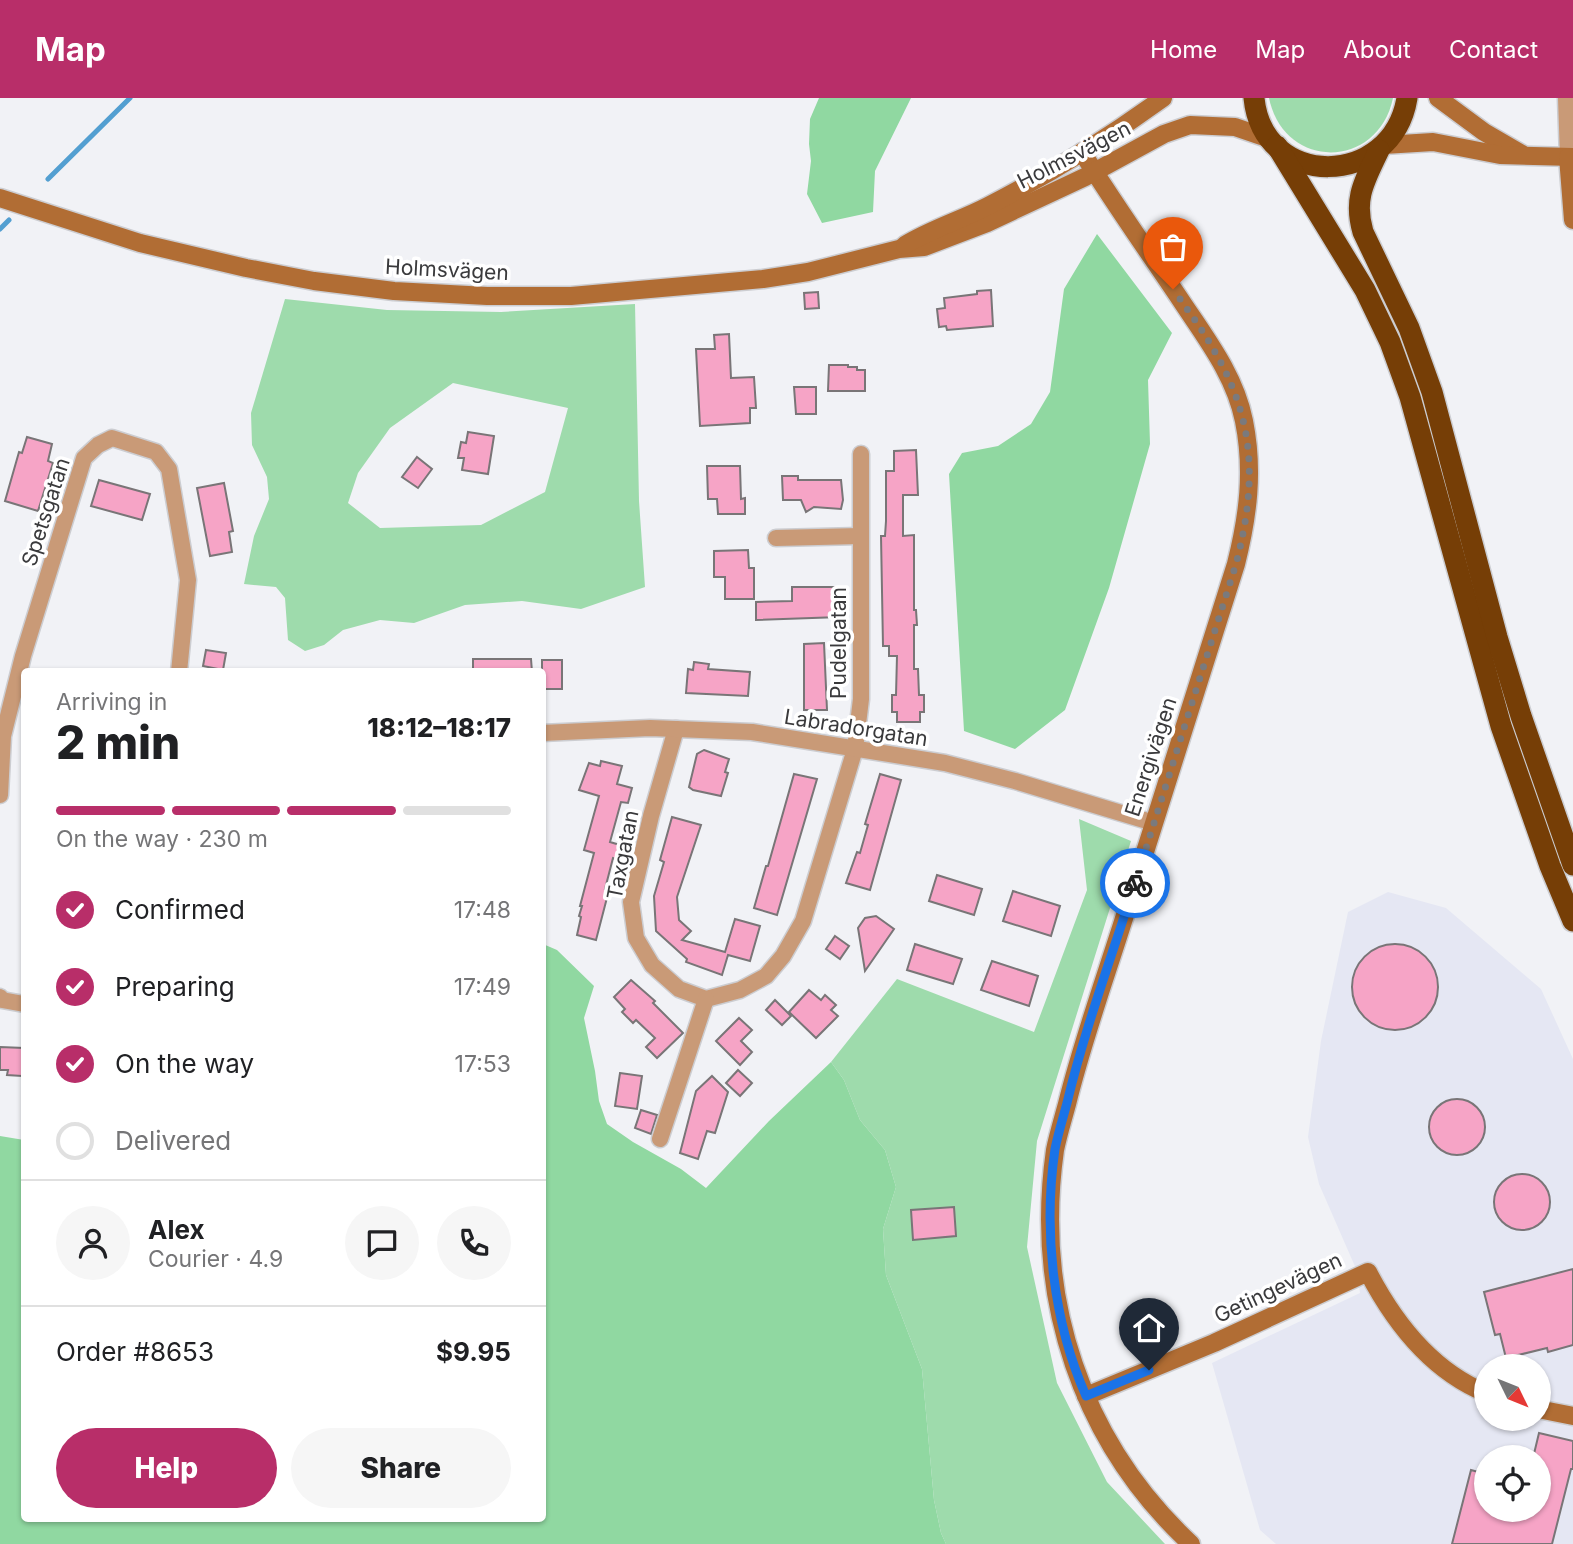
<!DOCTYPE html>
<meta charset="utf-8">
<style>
body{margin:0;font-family:Inter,sans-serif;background:#f6f6f6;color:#202124;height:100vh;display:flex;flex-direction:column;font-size:26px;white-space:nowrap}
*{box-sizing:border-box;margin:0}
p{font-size:23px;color:#757577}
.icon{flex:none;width:38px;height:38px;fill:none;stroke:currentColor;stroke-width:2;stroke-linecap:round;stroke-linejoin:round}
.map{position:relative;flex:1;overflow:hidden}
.drawer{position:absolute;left:21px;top:570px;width:525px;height:854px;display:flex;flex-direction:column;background:#fff;border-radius:7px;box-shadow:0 2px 5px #0004}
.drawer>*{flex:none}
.needle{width:46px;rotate:133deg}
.buttons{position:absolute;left:1474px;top:1256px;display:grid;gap:14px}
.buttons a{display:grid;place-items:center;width:77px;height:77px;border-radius:50%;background:#fff;box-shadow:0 2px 5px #0004;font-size:35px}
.pin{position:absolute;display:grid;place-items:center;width:60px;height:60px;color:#fff;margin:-72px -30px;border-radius:50% 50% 50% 0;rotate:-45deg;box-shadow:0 0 7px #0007}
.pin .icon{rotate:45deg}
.courier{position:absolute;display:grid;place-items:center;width:70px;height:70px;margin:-35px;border:5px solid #1a73e8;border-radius:50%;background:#fff;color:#222;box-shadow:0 2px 9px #0007}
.headline em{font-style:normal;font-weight:800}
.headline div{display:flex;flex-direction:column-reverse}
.headline{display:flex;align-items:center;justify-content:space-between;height:119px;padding:0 35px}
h1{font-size:46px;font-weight:800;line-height:52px}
.bar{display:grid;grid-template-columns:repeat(4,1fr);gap:10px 7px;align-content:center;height:84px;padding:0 35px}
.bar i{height:9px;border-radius:5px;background:#e0e0e0}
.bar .selected{background:#b82e69}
.bar p{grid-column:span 4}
.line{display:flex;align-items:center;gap:18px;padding:0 35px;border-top:2px solid #e0e0e0}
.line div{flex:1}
.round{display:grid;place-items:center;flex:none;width:74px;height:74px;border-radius:37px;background:#f6f6f6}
ol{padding:0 35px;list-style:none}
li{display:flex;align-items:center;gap:21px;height:77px}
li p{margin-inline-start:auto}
li .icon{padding:7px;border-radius:50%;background:#b82e69;color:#fff;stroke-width:4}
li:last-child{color:#757577}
li i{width:38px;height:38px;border:4px solid #e0e0e0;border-radius:50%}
.primary-button{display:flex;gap:14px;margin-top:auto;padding:14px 35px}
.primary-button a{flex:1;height:80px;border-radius:42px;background:#b82e69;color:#fff;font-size:28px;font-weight:800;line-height:80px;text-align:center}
.primary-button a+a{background:#f6f6f6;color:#202124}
header{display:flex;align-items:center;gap:42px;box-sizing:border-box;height:98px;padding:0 35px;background:#b82e69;color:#fff}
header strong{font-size:33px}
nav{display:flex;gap:38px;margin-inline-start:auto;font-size:24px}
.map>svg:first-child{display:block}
.built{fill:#e5e7f3;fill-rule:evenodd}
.green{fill:#9edbac;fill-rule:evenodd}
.forest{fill:#90d8a1}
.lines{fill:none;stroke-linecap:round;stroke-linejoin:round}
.stream{stroke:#539fd1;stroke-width:5}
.building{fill:#f6a4c6;stroke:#797577;stroke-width:2}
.street-casing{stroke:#cccdd1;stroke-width:19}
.secondary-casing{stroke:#cccdd1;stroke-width:21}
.highway-casing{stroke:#cccdd1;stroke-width:24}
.street{stroke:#c99a77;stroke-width:16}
.secondary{stroke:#b16d34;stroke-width:18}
.highway{stroke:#763e06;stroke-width:21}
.done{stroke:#7a7a7d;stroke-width:7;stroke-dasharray:0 12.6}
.route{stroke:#1a73e8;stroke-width:9}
.labels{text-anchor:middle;stroke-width:7;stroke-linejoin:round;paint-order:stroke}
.street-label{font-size:21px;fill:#3a3a3c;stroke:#fff}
</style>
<header>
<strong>Map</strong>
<nav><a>Home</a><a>Map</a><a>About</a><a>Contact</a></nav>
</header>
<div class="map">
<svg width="1573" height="1446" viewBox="0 0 1573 1446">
<rect width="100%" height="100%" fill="#f1f2f6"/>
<path class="built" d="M1388,794L1446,810L1541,891L1573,961V1446H1276L1260,1432L1212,1265L1360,1195L1357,1173L1319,1086L1308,1039L1321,943L1348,814ZM1486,1269H1538V1321H1486ZM1486,1360H1538V1412H1486Z"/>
<g class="green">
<path d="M1269,0H1393C1378,72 1284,73 1269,0Z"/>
<path d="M285,201L387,212L501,214L635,206L639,403L645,489L581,511L522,503L465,507L414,525L380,522L343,532L324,547L305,553L288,542L285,500L276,489L244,486L254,438L269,401L267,379L252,347L251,315ZM453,285L568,310L545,394L481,427L380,430L348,405L358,375L390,330Z"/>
<path d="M1079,721L1131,743L1037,1043L1027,1149L1057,1285L1107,1384L1165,1446H946L941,1435L934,1402L922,1271L886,1177L883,1131L896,1089L885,1052L860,1022L844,982L831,964L897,881L1034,934L1087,792Z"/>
</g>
<g class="forest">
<path d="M819,0H911L875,73L873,114L822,125L807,96L811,63L809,46L810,21Z"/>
<path d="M1097,136L1172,235L1148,282L1150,346L1109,490L1065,612L1015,651L964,633L949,376L962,355L998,348L1031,326L1050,294L1064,191Z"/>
<path d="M543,846L557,852L594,888L584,920L595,973L599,1003L607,1026L633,1044L681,1071L706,1090L769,1023L831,964L844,982L860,1022L885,1052L896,1089L883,1131L886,1177L922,1271L934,1402L941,1435L946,1446H0V1038L24,1042V1421H542Z"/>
</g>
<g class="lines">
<g class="stream">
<path d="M48,81L130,0"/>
<path d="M0,131L9,122"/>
</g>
</g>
<g class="building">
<path d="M991,192L993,228L947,232L946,228L939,229L937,211L945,210L944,200L977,196V193Z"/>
<path d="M818,194L819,210L805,211L804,195Z"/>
<path d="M729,236L731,280L754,279L756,310H750V325L700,328L696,251H715L714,237Z"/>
<path d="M829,267H848V269H857V272H865V293H828Z"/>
<path d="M794,289H816V316H796Z"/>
<path d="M468,334L494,338L488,376L462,372L464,360H458L461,344L466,345Z"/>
<path d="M27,339L52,346L48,363L53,365L38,413L5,403L19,354L22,355Z"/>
<path d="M916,352L918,397H903V438L914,437V512H916L917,527H914V571H918L919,597H924V614H920V624H897V614H892V597H896L897,558H889V548H883L881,438H885L886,423V373H894V353Z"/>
<path d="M417,359L432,371L418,390L402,379Z"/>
<path d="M707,368H740L741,401L745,400V416H718L717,401H708Z"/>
<path d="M782,378H798V382H841L843,402L841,411L814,409L806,414L801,402H783Z"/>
<path d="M99,382L150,396L142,422L91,408Z"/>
<path d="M224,385L233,433L229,434L232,454L210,458L197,390Z"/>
<path d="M748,452L749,470H754V501H725V479H714V453Z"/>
<path d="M792,489H840V519L756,522V504L792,503Z"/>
<path d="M824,545L827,612H804V546Z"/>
<path d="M206,552L226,555L223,572L203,568Z"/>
<path d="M473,561H531L532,574H473Z"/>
<path d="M542,562H562V591H545V587H542Z"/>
<path d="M694,564L709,566L708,571L750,574L748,598L686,595L688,571L693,572Z"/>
<path d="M704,652L729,661L725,674L728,675L721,698L693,692L689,689L697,656Z"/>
<path d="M601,663L622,668L617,686L632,690L628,705L621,704L610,744L620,747L616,761L613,760L605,791L609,792L596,842L577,837L581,819L579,818L582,808H580L594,755L584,752L599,698L579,692L589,665L600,668Z"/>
<path d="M794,676L817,681L777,817L754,810L766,768H768Z"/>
<path d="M880,676L901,682L870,792L846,785L857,754L860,755L868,727L865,726Z"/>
<path d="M672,719L701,727L677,799L679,822L691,833L682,842L725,854L735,821L760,828L750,863L728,857L722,877L686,864L687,861L656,833L654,798L664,764L660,762Z"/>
<path d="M937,777L982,791L974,817L929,803Z"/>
<path d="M1013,793L1060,808L1051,838L1003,823Z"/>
<path d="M876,818L894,831L865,873L858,830L865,820Z"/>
<path d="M835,838L849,848L840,861L826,851Z"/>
<path d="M915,846L962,861L953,886L907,872Z"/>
<circle cx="1395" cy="889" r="43"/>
<path d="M992,863L1038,878L1029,908L981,892Z"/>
<path d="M631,882L655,903L653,905L683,935L657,960L646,949L655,940L636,922L633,925L622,914L625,911L614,899Z"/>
<path d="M809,892L821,902L825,897L836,907L831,912L838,918L816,940L789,914Z"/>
<path d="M775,902L791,918L782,927L766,912Z"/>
<path d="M739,920L752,932L741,943L752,954L740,967L716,943Z"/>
<path d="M0,949L24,950V973H23L22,978L7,977L8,972H0Z"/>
<path d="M738,972L752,985L740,998L726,985Z"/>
<path d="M620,975L642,978L637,1011L615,1008Z"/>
<path d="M712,978L728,994L715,1035L707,1033L698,1061L680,1055L696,993Z"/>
<circle cx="1457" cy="1029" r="28"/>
<path d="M641,1012L657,1017L651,1036L635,1030Z"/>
<circle cx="1522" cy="1104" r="28"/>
<path d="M954,1109L956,1138L913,1142L911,1112Z"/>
<path d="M1573,1171V1247L1548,1254L1547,1250L1506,1260L1500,1236L1495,1237L1484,1194Z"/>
<path d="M1539,1335L1573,1343V1371H1571L1552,1446H1452L1471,1372L1486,1376V1412H1538V1360H1533Z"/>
</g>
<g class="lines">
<g class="street-casing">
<g id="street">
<path d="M1566,0L1568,59"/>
<path d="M776,440L860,438"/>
<path d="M676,631L651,718L631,804L636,840L652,867L679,891L706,901L740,892L766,878L783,858L803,823L855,651L861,601V356"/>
<path d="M542,635L650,630L752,634L945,665L1015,683L1154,725"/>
<path d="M0,697L3,638L23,558L84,360L98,347L112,340L156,354L169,371L188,482L179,574"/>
<path d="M0,899L2,902L24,906"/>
<path d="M660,1041L706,901"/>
</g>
</g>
<g class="secondary-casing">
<g id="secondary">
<path d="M1438,0L1484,34L1522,56"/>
<path d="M1384,47L1433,44L1500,57L1573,59"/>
<path d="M1082,54C1113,104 1147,152 1180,201C1205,239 1235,277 1244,323C1254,373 1248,418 1236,466C1199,582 1162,698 1126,814C1106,878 1083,941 1067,1006C1063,1021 1058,1037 1055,1052C1034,1200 1081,1344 1191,1446"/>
<path d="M1568,59L1573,122"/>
<path d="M0,100L140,145L246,170L314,183L394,193L487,198H571L763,181L808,174L899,151L924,149L987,125L1085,79L1164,36L1190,27L1235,29L1270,41"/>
<path d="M905,147C931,131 961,122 988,108C1048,77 1108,40 1163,0"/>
<path d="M1086,1298L1214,1245L1368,1174C1394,1224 1432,1273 1486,1295"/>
<path d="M1538,1311L1573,1318"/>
</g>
</g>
<g class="highway-casing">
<g id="highway">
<path d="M1254,0C1263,92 1392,91 1407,0"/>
<path d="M1277,48L1365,192L1390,244L1410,299L1501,628L1550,768L1573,823"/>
<path d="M1379,52C1365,82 1353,100 1363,134L1409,230L1432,294L1497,539L1521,618L1573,767"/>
</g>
</g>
<use href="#street" class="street"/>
<use href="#secondary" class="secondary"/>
<use href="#highway" class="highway"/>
</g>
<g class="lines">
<path class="done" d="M1135,785L1236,466C1257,385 1256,322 1212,249C1201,229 1186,210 1173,191"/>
<path class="route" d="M1135,785C1112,858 1085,930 1067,1005C1063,1020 1058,1036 1055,1051C1043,1133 1053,1223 1086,1298L1149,1272"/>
</g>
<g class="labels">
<g class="street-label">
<text transform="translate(1074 57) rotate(-27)" y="7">Holmsvägen</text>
<text transform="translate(447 172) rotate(3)" y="7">Holmsvägen</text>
<text transform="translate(46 414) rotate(-72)" y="7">Spetsgatan</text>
<text transform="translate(839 545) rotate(-90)" y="7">Pudelgatan</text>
<text transform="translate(856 630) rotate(9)" y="7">Labradorgatan</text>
<text transform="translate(1151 659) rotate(-72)" y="7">Energivägen</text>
<text transform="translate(623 757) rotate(-79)" y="7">Taxgatan</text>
<text transform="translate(1278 1190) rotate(-25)" y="7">Getingevägen</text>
</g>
</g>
</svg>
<div class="buttons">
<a><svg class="needle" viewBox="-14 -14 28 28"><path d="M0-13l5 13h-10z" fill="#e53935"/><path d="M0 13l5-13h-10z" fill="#757577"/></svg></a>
<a><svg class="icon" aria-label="locate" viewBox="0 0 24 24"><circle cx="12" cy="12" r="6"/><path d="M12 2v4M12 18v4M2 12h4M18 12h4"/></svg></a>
</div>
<div class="pin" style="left:1173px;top:191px;background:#ea580c"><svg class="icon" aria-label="bag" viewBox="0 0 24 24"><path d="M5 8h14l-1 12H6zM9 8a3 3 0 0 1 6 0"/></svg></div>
<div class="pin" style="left:1149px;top:1272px;background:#1f2937"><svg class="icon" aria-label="home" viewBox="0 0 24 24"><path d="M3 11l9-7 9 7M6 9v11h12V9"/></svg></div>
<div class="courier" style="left:1135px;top:785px"><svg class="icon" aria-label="bike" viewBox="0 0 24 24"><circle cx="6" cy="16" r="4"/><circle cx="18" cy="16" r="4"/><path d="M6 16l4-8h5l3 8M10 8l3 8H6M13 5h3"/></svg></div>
<section class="drawer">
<div class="headline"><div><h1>2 min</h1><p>Arriving in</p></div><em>18:12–18:17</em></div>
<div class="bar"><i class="selected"></i><i class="selected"></i><i class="selected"></i><i></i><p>On the way · 230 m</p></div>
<ol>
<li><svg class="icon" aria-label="check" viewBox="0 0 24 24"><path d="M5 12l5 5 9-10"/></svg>Confirmed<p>17:48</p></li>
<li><svg class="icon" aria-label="check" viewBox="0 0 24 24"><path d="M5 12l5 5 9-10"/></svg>Preparing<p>17:49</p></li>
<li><svg class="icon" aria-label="check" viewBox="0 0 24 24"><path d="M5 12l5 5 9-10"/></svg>On the way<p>17:53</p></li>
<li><i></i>Delivered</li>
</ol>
<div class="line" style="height:126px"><a class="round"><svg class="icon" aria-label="person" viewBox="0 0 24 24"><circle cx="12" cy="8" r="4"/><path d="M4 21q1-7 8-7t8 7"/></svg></a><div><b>Alex</b><p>Courier · 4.9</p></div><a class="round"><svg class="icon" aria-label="chat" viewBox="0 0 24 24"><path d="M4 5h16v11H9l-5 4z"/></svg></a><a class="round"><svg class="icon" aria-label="phone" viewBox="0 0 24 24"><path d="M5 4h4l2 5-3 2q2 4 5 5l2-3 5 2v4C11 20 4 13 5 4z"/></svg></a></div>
<div class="line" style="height:91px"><div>Order #8653</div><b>$9.95</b></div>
<div class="primary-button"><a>Help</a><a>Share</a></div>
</section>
</div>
